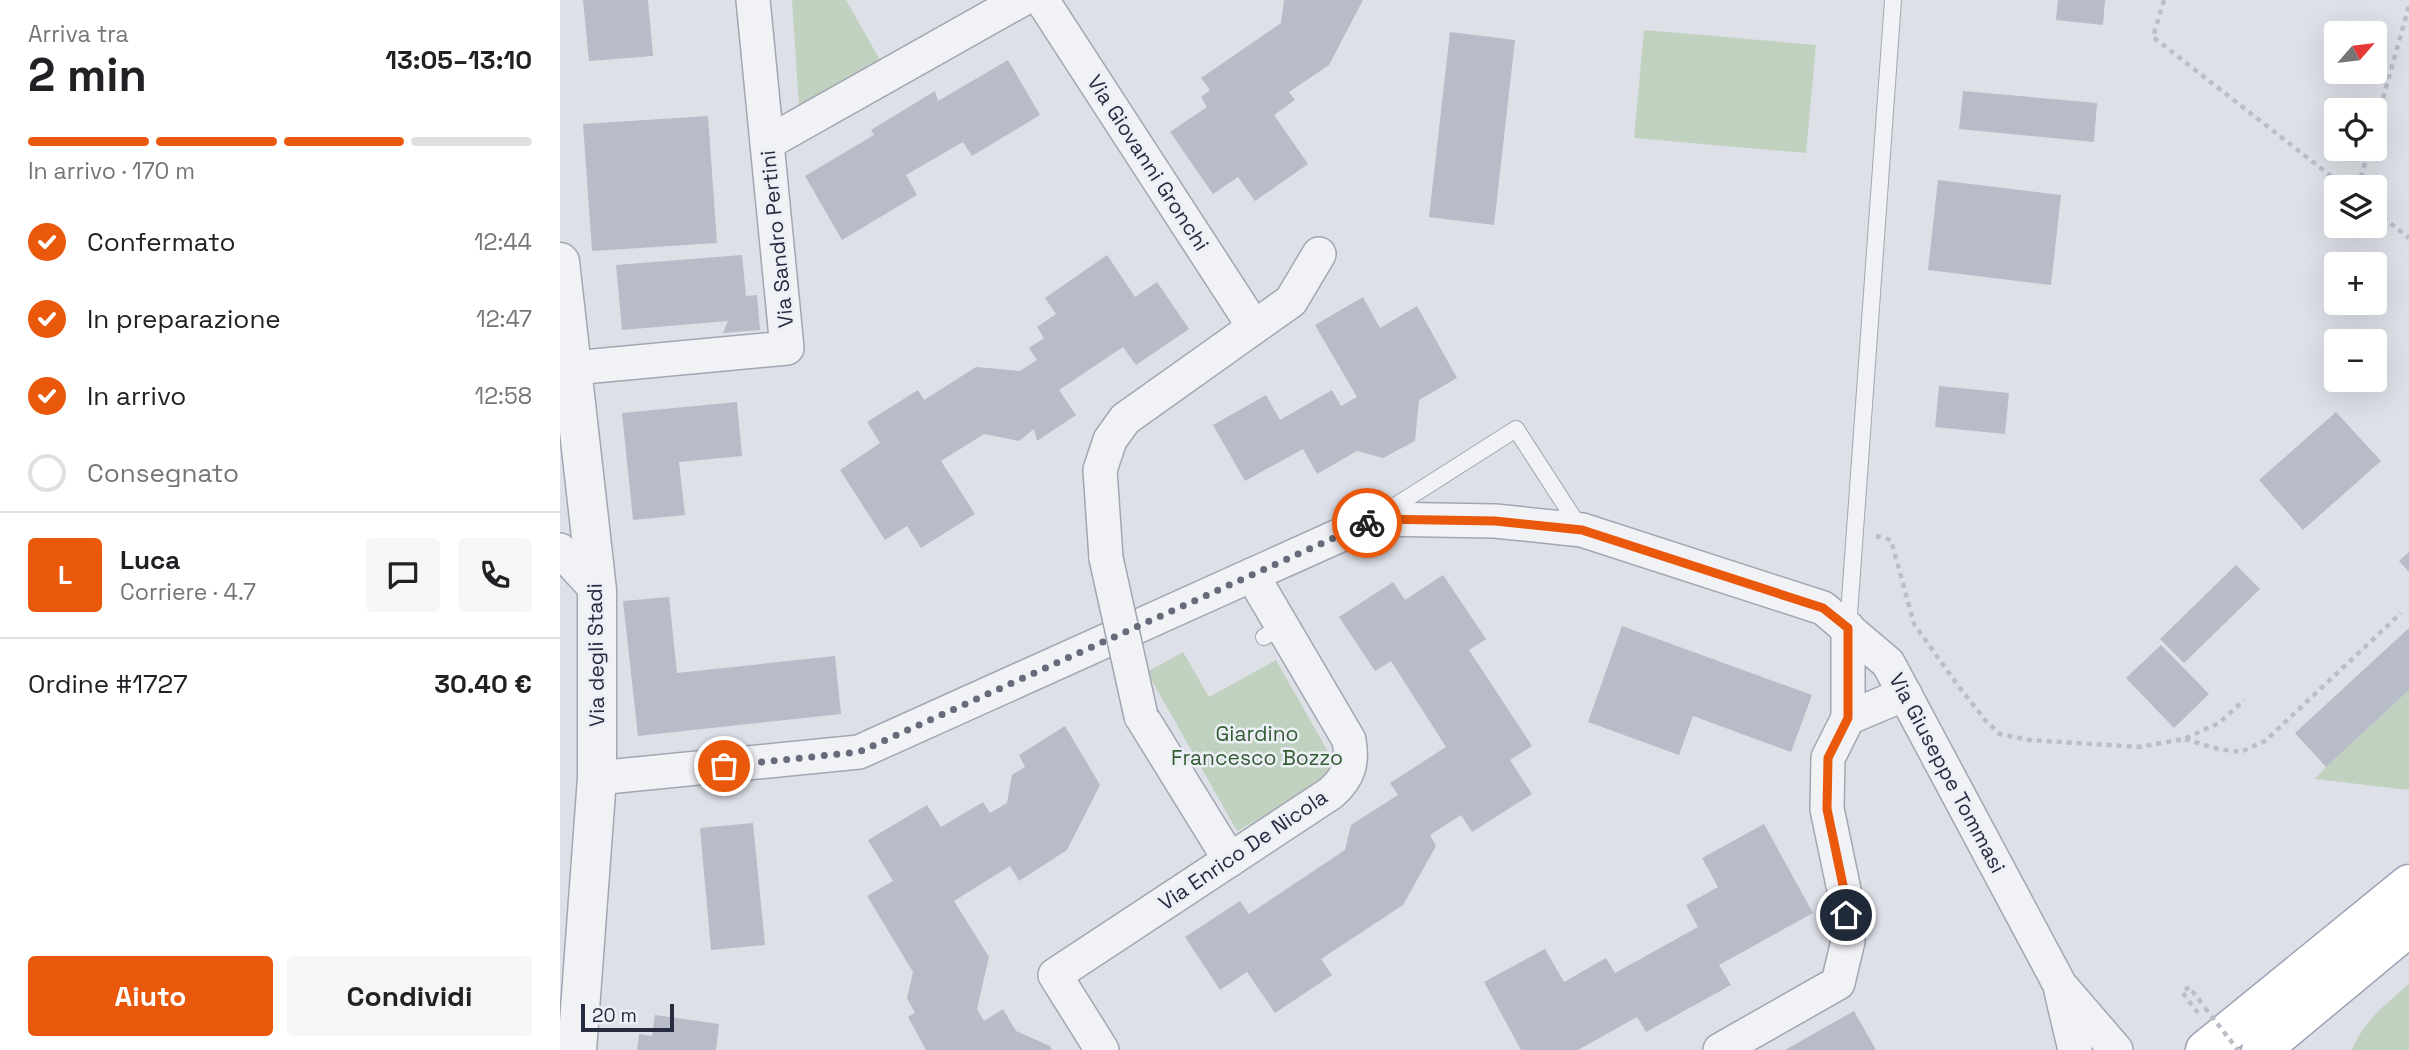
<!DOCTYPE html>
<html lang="it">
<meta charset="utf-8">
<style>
body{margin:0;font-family:"Space Grotesk",sans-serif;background:#f6f6f6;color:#202124;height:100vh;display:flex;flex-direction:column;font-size:26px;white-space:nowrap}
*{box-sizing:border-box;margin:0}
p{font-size:23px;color:#757577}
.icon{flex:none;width:38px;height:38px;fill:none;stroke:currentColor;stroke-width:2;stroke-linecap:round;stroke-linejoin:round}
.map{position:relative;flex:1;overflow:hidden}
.sheet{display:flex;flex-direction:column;background:#fff;width:560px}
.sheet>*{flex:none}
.needle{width:46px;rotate:62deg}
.fabs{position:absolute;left:1764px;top:21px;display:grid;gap:14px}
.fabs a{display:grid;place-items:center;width:63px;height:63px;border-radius:7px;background:#fff;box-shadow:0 7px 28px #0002;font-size:35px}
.scale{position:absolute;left:21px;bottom:18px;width:93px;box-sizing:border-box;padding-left:7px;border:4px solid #272b40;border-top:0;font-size:19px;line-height:24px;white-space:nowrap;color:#272b40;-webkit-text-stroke:5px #edeff6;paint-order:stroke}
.pin{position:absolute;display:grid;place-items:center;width:60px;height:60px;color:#fff;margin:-30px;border:4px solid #fff;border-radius:50%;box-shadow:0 2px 7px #0007}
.courier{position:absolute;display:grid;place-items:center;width:70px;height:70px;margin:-35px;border:5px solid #ea580c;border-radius:50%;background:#fff;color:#222;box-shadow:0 2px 9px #0007}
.head em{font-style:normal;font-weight:800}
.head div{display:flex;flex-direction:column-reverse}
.head{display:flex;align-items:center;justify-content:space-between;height:119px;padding:0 28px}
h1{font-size:46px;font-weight:800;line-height:52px}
.bar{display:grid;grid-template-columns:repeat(4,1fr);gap:10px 7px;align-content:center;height:84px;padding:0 28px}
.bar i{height:9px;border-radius:5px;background:#e0e0e0}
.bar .selected{background:#ea580c}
.bar p{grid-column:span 4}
.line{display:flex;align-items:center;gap:18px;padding:0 28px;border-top:2px solid #e0e0e0}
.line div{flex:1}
.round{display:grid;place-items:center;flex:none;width:74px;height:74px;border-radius:7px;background:#f6f6f6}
ol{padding:0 28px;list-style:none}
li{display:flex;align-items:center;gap:21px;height:77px}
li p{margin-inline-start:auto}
li .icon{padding:7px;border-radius:50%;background:#ea580c;color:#fff;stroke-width:4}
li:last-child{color:#757577}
li i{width:38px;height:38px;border:4px solid #e0e0e0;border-radius:50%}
.cta{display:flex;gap:14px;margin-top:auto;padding:14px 28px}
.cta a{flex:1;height:80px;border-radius:7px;background:#ea580c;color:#fff;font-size:28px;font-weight:800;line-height:80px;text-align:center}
.cta a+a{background:#f6f6f6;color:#202124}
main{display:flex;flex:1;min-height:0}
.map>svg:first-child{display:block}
.green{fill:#c0d2bf}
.building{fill:#b8bbc8}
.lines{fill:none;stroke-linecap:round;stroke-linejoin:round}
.service-casing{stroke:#a3a6b2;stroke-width:18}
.minor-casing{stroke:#a3a6b2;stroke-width:36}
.tertiary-casing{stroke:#a3a6b2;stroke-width:41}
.primary-casing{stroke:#9da2b4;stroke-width:41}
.path{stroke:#bcbec7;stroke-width:4.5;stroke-dasharray:5 5;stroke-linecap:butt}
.service{stroke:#f1f2f6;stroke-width:16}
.minor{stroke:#f1f2f6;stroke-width:33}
.tertiary{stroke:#f1f2f6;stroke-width:38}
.primary{stroke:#fff;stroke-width:38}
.minor-bridge-casing{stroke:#a3a6b2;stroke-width:36;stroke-linecap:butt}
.path-bridge{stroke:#bcbec7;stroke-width:4.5;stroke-dasharray:5 5;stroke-linecap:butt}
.minor-bridge{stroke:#f1f2f6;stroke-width:33}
.done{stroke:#676a7b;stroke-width:7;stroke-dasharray:0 12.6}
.route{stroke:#ea580c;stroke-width:9}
.labels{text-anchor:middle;stroke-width:5;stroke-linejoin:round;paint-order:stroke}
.street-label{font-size:21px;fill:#272b40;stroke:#edeff6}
.park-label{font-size:21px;fill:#345c33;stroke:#edeff6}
</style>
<main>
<section class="sheet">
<div class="head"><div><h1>2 min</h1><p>Arriva tra</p></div><em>13:05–13:10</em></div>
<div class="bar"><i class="selected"></i><i class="selected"></i><i class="selected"></i><i></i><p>In arrivo · 170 m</p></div>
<ol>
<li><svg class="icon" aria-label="check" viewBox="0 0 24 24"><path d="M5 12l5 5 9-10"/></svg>Confermato<p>12:44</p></li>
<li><svg class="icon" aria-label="check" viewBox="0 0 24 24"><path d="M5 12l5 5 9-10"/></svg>In preparazione<p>12:47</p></li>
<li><svg class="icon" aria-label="check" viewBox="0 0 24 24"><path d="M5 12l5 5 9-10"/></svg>In arrivo<p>12:58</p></li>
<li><i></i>Consegnato</li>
</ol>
<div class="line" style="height:126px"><b class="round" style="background:#ea580c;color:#fff">L</b><div><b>Luca</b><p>Corriere · 4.7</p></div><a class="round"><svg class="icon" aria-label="chat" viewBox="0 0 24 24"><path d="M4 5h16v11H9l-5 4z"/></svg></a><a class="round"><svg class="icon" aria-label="phone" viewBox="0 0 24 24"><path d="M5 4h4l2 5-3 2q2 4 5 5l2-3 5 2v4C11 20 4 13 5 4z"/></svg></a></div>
<div class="line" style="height:91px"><div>Ordine #1727</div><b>30.40 €</b></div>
<div class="cta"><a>Aiuto</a><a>Condividi</a></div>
</section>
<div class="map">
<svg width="1849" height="1050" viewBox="0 0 1849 1050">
<rect width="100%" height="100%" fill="#dee0e8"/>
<g class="green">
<path d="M232,0H286L320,60L239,106Z"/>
<path d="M1084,30L1256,45L1246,153L1074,138Z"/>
<path d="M623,652L649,697L716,660L780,773L677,831L587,672Z"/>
<path d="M1849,690V790L1755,779L1766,767Z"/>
<path d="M1849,984V1050H1792C1805,1019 1825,1005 1849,984Z"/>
</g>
<g class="building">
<path d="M23,0H88L93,56L29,61Z"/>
<path d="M724,0H803L769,65L729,92L735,100L714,115L748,164L695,201L678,177L653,194L610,132L647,107L641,97L650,90L641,78L721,23Z"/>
<path d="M1498,0H1545L1543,25L1496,20Z"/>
<path d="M890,32L955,40L934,225L869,217Z"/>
<path d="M448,60L480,115L412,156L403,142L346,175L357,195L282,240L245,176L314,135L311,130L375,91L378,101Z"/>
<path d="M1403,91L1537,103L1534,142L1399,129Z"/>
<path d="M148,116L157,243L32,251L23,124Z"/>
<path d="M1378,180L1501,195L1491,285L1368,270Z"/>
<path d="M182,255L186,296L197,295L200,330L163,333L168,321L62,330L56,265Z"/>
<path d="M547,255L575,297L597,282L629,329L576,365L563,347L499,390L516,415L477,441L474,429L459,441L424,434L381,461L415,514L361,548L347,526L325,540L280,470L320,443L307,422L358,390L364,400L416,367L460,371L477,360L469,348L484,338L477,327L496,314L485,298Z"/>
<path d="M803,297L820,328L857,306L897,378L859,400L855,441L823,458L797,451L757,474L743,449L685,481L653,425L706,395L720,420L772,390L781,406L797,397L755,325Z"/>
<path d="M1379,386L1449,393L1445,434L1375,427Z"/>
<path d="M177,402L182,456L119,462L125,515L73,520L62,413Z"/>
<path d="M1776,412L1821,461L1743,530L1699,480Z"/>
<path d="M1849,552V572L1839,561Z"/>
<path d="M1676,565L1700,589L1624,663L1600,639Z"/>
<path d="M883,575L926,639L909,650L972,746L950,760L972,794L912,832L901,815L870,835L876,846L843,905L761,959L772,975L715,1013L687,972L660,990L625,937L680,901L689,914L785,850L791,825L838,795L830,783L886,747L831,661L815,671L779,617L833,582L845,600Z"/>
<path d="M109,597L117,673L275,656L281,714L78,736L63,601Z"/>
<path d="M1062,626L1252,695L1231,752L1133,716L1119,755L1028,722Z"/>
<path d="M1849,628V690L1766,767L1735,733Z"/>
<path d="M1601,645L1649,694L1614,728L1566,678Z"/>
<path d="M505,726L540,785L507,850L459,881L450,866L394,901L429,957L417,1009L424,1021L443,1009L456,1031L490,1046L492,1050H366L348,1017L355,1013L347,998L353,972L307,896L333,881L308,840L367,805L381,827L423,802L430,813L447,803L452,775L465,767L459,755Z"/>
<path d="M193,823L205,945L151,950L140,828Z"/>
<path d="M1204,824L1253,913L1159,965L1171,985L1086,1032L1077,1017L1018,1050H961L924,982L985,949L1004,982L1046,958L1055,973L1138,927L1126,905L1158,887L1142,858Z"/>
<path d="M1294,1011L1316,1050H1225Z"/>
<path d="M95,1015L159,1024L156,1050H77L79,1034L92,1036Z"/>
</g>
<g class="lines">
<g class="service-casing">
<g id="service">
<path d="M824,513L956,429L1020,528"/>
<path d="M1288,628L1333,0"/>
<path d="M704,637L722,626"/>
</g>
</g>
<g class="minor-casing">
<g id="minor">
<path d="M482,0L694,327"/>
<path d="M207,143L461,0"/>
<path d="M13,368L227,348L193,0"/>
<path d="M0,550L37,590"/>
<path d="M546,558L540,470L550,440L565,419L731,301L759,254"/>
<path d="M1288,628V718"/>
<path d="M581,716L670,860"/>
<path d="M37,778L299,752L816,519L935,521L1022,530L1263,608L1328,663L1500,985L1556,1050"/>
<path d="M1501,991L1515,1050"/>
<path d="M542,1050L495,975L771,793C789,777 793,763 789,740L692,575"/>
<path d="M1160,1050L1278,983L1288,941L1284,890L1267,809L1268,758L1288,718L1345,694"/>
</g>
</g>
<g class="tertiary-casing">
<path id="tertiary" d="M0,262L37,590V778L17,1050"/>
</g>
<g class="primary-casing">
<g id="primary">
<path d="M1645,1050L1849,884"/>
<path d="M1701,1050L1849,927"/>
</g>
</g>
<g class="path">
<path d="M1604,0L1593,37L1785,187"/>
<path d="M1815,127L1849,6"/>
<path d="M1798,187L1809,149"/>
<path d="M1815,211L1849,238"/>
<path d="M1316,536L1331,540L1354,624L1396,683L1426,721L1440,734L1469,740L1579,747L1624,739L1659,723L1684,700"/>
<path d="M1625,739L1658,749L1681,752L1705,741L1841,613"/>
<path d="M1638,1013L1622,992L1629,987L1645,1007"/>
</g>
<use href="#service" class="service"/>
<use href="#minor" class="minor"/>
<use href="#tertiary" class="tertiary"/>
<use href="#primary" class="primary"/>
<g class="minor-bridge-casing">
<path id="minor-bridge" d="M546,558L581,716"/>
</g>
<path class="path-bridge" d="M1645,1008L1678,1050"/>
<use href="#minor-bridge" class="minor-bridge"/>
</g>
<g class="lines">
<path class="done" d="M164,766L299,752L807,523"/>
<path class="route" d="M807,523L816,519L935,521L1022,530L1263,608L1288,628V718L1268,758L1267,809L1284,890L1286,915"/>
</g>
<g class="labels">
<g class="street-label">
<text transform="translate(588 163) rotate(57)" y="7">Via Giovanni Gronchi</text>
<text transform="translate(217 239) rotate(-96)" y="7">Via Sandro Pertini</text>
<text transform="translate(36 655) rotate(-91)" y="7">Via degli Stadi</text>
<text transform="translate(1387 773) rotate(62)" y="7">Via Giuseppe Tommasi</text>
<text transform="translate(683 850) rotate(-34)" y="7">Via Enrico De Nicola</text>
</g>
<g class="park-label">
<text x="697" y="741">Giardino<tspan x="697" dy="24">Francesco Bozzo</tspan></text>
</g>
</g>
</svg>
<div class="fabs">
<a><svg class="needle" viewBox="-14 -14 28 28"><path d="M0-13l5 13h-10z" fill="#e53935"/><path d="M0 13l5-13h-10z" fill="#757577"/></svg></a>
<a><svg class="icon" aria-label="locate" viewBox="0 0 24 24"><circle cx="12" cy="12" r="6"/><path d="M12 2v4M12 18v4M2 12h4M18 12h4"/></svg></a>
<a><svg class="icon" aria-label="layers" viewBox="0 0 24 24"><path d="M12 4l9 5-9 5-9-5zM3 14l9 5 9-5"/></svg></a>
<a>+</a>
<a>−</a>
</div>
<div class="scale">20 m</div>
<div class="pin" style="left:164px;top:766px;background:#ea580c"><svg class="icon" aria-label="bag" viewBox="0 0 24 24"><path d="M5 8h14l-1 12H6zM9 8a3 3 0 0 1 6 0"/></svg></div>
<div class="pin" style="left:1286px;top:915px;background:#1f2937"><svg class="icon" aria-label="home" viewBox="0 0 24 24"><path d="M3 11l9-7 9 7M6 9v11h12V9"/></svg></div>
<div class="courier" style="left:807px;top:523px"><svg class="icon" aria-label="bike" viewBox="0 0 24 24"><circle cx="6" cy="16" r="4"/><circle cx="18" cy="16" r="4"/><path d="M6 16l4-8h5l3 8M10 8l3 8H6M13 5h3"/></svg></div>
</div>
</main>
